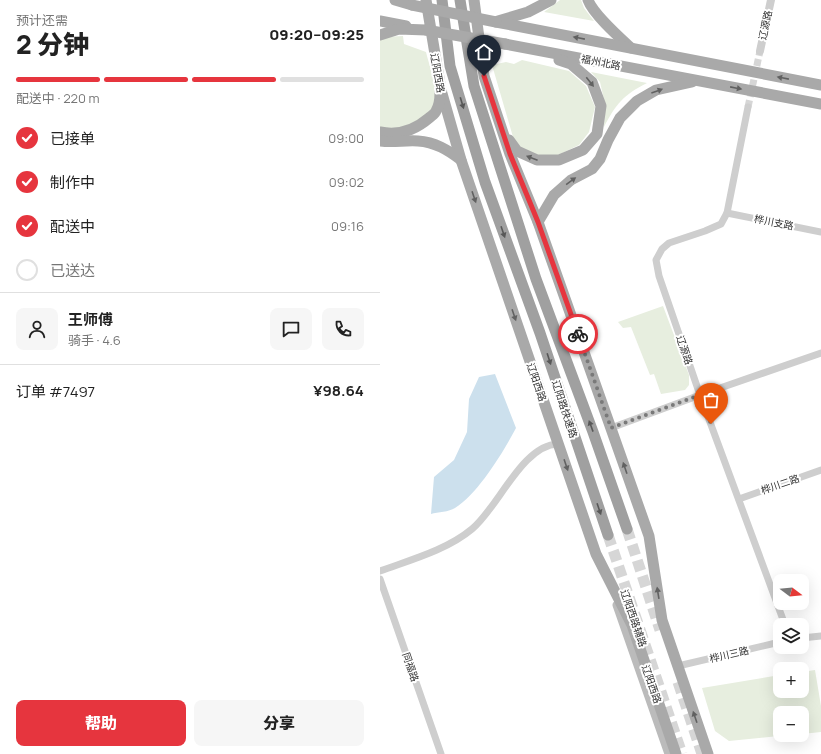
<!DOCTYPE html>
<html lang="zh">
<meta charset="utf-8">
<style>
body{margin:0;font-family:Manrope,"Noto Sans SC",sans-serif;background:#f6f6f6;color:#222;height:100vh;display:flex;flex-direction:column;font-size:15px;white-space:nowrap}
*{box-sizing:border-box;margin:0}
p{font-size:13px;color:#767676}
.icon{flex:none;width:22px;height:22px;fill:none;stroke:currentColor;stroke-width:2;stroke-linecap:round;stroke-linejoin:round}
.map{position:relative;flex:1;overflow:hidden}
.details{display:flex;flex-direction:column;background:#fff;width:380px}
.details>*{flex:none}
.needle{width:26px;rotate:106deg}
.tools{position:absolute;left:393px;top:574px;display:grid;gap:8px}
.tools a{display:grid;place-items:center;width:36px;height:36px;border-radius:8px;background:#fff;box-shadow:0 4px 16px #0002;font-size:20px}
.pin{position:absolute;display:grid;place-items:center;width:34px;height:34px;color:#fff;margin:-41px -17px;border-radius:50% 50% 50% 0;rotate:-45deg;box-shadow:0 0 4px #0007}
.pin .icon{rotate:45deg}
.courier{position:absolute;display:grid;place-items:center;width:40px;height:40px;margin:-20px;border:3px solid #e6353e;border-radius:50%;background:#fff;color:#222;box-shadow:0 1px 5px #0007}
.overview em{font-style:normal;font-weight:800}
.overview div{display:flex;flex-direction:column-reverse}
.overview{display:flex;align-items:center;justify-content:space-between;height:68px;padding:0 16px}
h1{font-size:26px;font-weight:800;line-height:30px}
.bar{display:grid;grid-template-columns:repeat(4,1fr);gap:6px 4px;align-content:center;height:48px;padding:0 16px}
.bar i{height:5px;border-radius:3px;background:#e0e0e0}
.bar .on{background:#e6353e}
.bar p{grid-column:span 4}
.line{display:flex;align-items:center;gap:10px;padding:0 16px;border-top:1px solid #e0e0e0}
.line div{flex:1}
.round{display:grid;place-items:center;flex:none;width:42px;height:42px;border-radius:8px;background:#f6f6f6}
ol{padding:0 16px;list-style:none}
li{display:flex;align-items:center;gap:12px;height:44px}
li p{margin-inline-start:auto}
li .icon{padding:4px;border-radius:50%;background:#e6353e;color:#fff;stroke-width:4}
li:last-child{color:#767676}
li i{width:22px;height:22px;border:2px solid #e0e0e0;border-radius:50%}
.action{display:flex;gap:8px;margin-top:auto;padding:8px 16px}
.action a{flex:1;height:46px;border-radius:8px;background:#e6353e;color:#fff;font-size:16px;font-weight:800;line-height:46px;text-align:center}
.action a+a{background:#f6f6f6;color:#222}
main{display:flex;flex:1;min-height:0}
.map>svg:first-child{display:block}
.green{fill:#e7eedf}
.water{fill:#cce0ed}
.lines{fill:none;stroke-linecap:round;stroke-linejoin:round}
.minor-tunnel{stroke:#d6d6d6;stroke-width:7;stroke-dasharray:7 3.5;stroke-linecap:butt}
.trunk-tunnel{stroke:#d6d6d6;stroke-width:11;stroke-dasharray:11 5.5;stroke-linecap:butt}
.minor{stroke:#cecece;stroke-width:7}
.tertiary{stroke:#cecece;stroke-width:8}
.secondary{stroke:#bbb;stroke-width:9}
.primary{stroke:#a9a9a9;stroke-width:11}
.trunk{stroke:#a0a0a0;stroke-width:11}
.primary-bridge{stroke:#a9a9a9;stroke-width:11}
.oneway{fill:#616161}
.oneway2{fill:#585858}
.done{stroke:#797979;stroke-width:4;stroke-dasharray:0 7.2}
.route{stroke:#e6353e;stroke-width:5}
.labels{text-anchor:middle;stroke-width:4;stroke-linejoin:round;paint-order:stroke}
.street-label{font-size:10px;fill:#313131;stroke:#fff}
</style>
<main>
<section class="details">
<div class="overview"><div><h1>2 分钟</h1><p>预计还需</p></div><em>09:20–09:25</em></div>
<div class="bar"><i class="on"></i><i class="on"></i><i class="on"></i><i></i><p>配送中 · 220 m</p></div>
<ol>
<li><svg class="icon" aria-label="check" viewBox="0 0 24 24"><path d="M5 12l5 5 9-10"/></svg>已接单<p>09:00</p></li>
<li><svg class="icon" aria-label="check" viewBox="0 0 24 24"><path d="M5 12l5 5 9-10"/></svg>制作中<p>09:02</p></li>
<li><svg class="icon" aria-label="check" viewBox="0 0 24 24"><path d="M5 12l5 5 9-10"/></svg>配送中<p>09:16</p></li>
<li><i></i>已送达</li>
</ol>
<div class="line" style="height:72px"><a class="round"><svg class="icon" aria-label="person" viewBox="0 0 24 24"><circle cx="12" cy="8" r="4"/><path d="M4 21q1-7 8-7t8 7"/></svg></a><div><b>王师傅</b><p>骑手 · 4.6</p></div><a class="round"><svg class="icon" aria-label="chat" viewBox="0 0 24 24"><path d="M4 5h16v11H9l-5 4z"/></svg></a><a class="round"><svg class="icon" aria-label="phone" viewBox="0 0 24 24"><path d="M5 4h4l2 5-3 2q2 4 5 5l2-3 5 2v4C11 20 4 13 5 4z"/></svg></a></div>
<div class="line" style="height:52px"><div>订单 #7497</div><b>¥98.64</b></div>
<div class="action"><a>帮助</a><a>分享</a></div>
</section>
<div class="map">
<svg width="441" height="754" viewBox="0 0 441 754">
<rect width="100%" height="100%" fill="#fff"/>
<g class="green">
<path d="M180,0H201L204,8L214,21L164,12Z"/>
<path d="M23,36L24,44L46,52C49,65 55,80 56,94C58,111 39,124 25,128C17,130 8,129 0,127V38L3,37Z"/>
<path d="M142,60L189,71L206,86L215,107L209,132L199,145L178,155L158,156L141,149L133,137L112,65L126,62L134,64Z"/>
<path d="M211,72L267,83C243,95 236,104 224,127L225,104L220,82Z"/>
<path d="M283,306L309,375V385L305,390L281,394L274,374L270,375L251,327L243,328L238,322Z"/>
<path d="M435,670L441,706V732L422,734V713H400V735H408L349,741L335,731L322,688L400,675V691H422V672Z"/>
</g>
<path class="water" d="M115,374L136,428C124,451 98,494 75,508C69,512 58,512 51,514L54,477L74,460L87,432L89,399L99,377Z"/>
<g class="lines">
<path class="minor-tunnel" d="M368,107L380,51"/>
<g class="trunk-tunnel">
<path d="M247,529L280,630"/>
<path d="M228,535L302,754"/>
<path d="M298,682L322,754"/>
</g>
<g class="minor">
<path d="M368,107L347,213L341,224L325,231L289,243L282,249L276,260L279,276L320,395L405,625"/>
<path d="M347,213L441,232"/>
<path d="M231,428L320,395L441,353"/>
<path d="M359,499L441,470"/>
<path d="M0,571C30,560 67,550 92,529C118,508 142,445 178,444"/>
<path d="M0,579L61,754"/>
<path d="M422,638L441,636"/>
<path d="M298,666L400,642"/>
</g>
<path class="tertiary" d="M380,51L391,0"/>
<path class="secondary" d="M237,605L289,754"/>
<g class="primary">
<path d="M15,0L32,5"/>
<path d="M46,0L61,90L81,160L216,554L252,625L296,754"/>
<path d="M94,0L104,76L130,154L158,222L269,536L282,620L328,754"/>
<path d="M208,0C213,14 239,37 251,48"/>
<path d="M0,21L26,26"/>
<path d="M118,21L148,12L171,0"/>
<path d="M116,22L441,85"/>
<path d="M0,35L19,29L46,30"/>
<path d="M125,44L441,104"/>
<path d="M0,132C19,136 35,130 49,118C51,116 55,114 56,111C59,106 60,99 60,93"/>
<path d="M129,140L137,151L157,160H179L203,150L217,134L221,106L212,82L191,64L179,60"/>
<path d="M0,141C13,143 25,140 38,141C55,142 68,150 81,160"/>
<path d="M158,222L174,195L191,180L212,169L220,159L228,140L240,118L257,101L276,90L312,82"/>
</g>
<g class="trunk">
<path d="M62,0L70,66L105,182L160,333L228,535"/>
<path d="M80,0L94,86L156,279L213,432L247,529"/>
</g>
<g class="primary-bridge">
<path d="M32,5L116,22"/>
<path d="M46,30L125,44"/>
</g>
</g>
<defs><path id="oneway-solid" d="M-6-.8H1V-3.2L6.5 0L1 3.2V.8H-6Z"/></defs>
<g class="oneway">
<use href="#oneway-solid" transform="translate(199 38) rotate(-169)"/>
<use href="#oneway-solid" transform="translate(403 78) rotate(-169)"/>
<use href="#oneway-solid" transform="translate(210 82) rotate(52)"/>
<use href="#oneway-solid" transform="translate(356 88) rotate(11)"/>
<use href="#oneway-solid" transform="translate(277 91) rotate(-20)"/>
<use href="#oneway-solid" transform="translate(152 158) rotate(-159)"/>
<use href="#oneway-solid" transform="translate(191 181) rotate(-36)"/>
<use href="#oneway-solid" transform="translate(94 197) rotate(71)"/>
<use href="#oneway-solid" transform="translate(134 315) rotate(71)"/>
<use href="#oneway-solid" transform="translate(186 465) rotate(71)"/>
<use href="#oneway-solid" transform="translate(245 468) rotate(-109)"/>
<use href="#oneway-solid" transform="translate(278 593) rotate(-99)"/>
<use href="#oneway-solid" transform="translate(315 717) rotate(-109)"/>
</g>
<g class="oneway2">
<use href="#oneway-solid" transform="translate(82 103) rotate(73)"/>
<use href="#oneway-solid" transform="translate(123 232) rotate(71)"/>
<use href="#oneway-solid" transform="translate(169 359) rotate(72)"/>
<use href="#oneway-solid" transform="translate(211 426) rotate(-110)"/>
<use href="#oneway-solid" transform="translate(219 509) rotate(71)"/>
</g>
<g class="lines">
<path class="done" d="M198,334L231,428L320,395L331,424"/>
<path class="route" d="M104,76L130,154L158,222L198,334"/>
</g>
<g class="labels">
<g class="street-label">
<text transform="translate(385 25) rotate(-78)" y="4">辽源路</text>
<text transform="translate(221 62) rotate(11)" y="4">福州北路</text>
<text transform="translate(58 73) rotate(80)" y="4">辽阳西路</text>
<text transform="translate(394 222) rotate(11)" y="4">桦川支路</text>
<text transform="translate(305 350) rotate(71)" y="4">辽源路</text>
<text transform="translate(157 382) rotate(71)" y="4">辽阳西路</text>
<text transform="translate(185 409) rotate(72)" y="4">辽阳路快速路</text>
<text transform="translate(400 484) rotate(-19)" y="4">桦川二路</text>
<text transform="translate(254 618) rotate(71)" y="4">辽阳西路辅路</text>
<text transform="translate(349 654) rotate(-13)" y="4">桦川三路</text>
<text transform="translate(31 667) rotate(71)" y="4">同福路</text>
<text transform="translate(272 684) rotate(71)" y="4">辽阳西路</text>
</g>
</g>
</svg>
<div class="tools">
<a><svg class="needle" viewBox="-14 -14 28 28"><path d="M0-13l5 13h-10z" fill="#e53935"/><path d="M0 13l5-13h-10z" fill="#767676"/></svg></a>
<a><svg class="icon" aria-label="layers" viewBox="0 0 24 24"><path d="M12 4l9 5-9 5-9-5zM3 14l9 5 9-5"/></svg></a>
<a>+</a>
<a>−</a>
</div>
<div class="pin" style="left:331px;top:424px;background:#ea580c"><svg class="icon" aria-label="bag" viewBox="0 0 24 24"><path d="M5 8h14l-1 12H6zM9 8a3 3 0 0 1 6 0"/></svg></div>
<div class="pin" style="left:104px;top:76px;background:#1f2937"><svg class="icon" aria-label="home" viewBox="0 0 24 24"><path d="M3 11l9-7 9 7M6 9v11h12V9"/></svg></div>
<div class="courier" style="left:198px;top:334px"><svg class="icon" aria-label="bike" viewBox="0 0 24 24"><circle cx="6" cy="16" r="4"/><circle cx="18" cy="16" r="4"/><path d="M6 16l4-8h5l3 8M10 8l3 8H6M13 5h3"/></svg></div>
</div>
</main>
